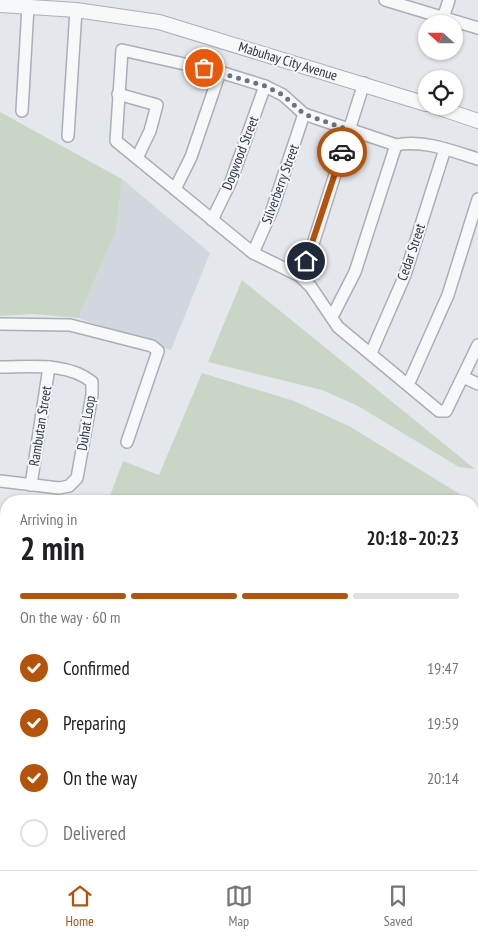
<!DOCTYPE html>
<meta charset="utf-8">
<style>
body{margin:0;font-family:"PT Sans Narrow",sans-serif;background:#f2f2f2;color:#202124;height:100vh;display:flex;flex-direction:column;font-size:19px;white-space:nowrap}
*{box-sizing:border-box;margin:0}
p{font-size:16px;color:#757577}
.icon{flex:none;width:28px;height:28px;fill:none;stroke:currentColor;stroke-width:2;stroke-linecap:round;stroke-linejoin:round}
.map{position:relative;flex:1;overflow:hidden}
.sheet{position:absolute;left:0px;top:495px;width:479px;height:375px;display:flex;flex-direction:column;background:#fff;border-radius:20px 20px 0 0;box-shadow:0 1px 4px #0004}
.sheet>*{flex:none}
.needle{width:32px;rotate:291deg}
.buttons{position:absolute;left:418px;top:15px;display:grid;gap:10px}
.buttons a{display:grid;place-items:center;width:45px;height:45px;border-radius:50%;background:#fff;box-shadow:0 1px 4px #0004;font-size:25px}
.pin{position:absolute;display:grid;place-items:center;width:42px;height:42px;color:#fff;margin:-21px;border:2px solid #fff;border-radius:50%;box-shadow:0 1px 5px #0007}
.courier{position:absolute;display:grid;place-items:center;width:50px;height:50px;margin:-25px;border:4px solid #b45309;border-radius:50%;background:#fff;color:#222;box-shadow:0 1px 6px #0007}
.headline em{font-style:normal;font-weight:800}
.headline div{display:flex;flex-direction:column-reverse}
.headline{display:flex;align-items:center;justify-content:space-between;height:85px;padding:0 20px}
h1{font-size:32px;font-weight:800;line-height:38px}
.bar{display:grid;grid-template-columns:repeat(4,1fr);gap:8px 5px;align-content:center;height:60px;padding:0 20px}
.bar i{height:6px;border-radius:4px;background:#e0e0e0}
.bar .on{background:#b45309}
.bar p{grid-column:span 4}
ol{padding:0 20px;list-style:none}
li{display:flex;align-items:center;gap:15px;height:55px}
li p{margin-inline-start:auto}
li .icon{padding:5px;border-radius:50%;background:#b45309;color:#fff;stroke-width:4}
li:last-child{color:#757577}
li i{width:28px;height:28px;border:2px solid #e0e0e0;border-radius:50%}
.tabs{display:flex;justify-content:space-around;align-items:center;height:70px;border-top:1px solid #e0e0e0;background:#fff;font-size:14px;color:#757577}
.tabs a{display:grid;justify-items:center;gap:2px}
.tabs .on{color:#b45309}
.map>svg:first-child{display:block}
.built{fill:#d2d6de}
.green{fill:#c9d6c5}
.lines{fill:none;stroke-linecap:round;stroke-linejoin:round}
.minor-casing{stroke:#a9aeb7;stroke-width:14}
.tertiary-casing{stroke:#a9aeb7;stroke-width:16}
.secondary-casing{stroke:#a9aeb7;stroke-width:19}
.minor{stroke:#f7f8fa;stroke-width:11}
.tertiary{stroke:#f7f8fa;stroke-width:14}
.secondary{stroke:#fff;stroke-width:16}
.done{stroke:#6c737f;stroke-width:5;stroke-dasharray:0 9}
.route{stroke:#b45309;stroke-width:6}
.labels{text-anchor:middle;stroke-width:4;stroke-linejoin:round;paint-order:stroke}
.street-label{font-size:14px;fill:#2b3445;stroke:#f4f6f9}
</style>
<div class="map">
<svg width="478" height="870" viewBox="0 0 478 870">
<rect width="100%" height="100%" fill="#e4e7ec"/>
<path class="built" d="M122,179L210,253L171,350L78,318L116,231Z"/>
<g class="green">
<path d="M0,112L122,179L116,231L78,318L33,314L0,316Z"/>
<path d="M242,280L475,469L459,467L358,406L322,390L208,362Z"/>
<path d="M202,373L294,401L349,426L463,496L461,501H108L123,461L159,475Z"/>
<path d="M473,560L478,563V643L473,657Z"/>
<path d="M6,666V833L0,832V684Z"/>
<path d="M472,675L478,678V775L474,785L472,784Z"/>
<path d="M164,864H403L401,870H196Z"/>
</g>
<g class="lines">
<g class="minor-casing">
<g id="minor">
<path d="M385,0L478,28"/>
<path d="M443,18L449,0"/>
<path d="M118,94L157,105L150,131L137,158"/>
<path d="M22,111L28,6"/>
<path d="M68,136L76,10"/>
<path d="M478,159C452,151 422,139 396,145L304,114L283,95L265,86L220,72L122,50L116,141L253,253L300,276L311,287L338,327L439,411H446L478,345"/>
<path d="M175,189L191,157L220,72"/>
<path d="M212,220L231,181L265,86"/>
<path d="M253,253L272,210L304,114"/>
<path d="M300,276L312,247L364,83"/>
<path d="M332,317L355,272L396,145"/>
<path d="M0,324L70,325L152,346L158,351L127,442"/>
<path d="M371,353L405,275L445,149"/>
<path d="M0,367C30,367 68,362 92,382V395L77,478L69,486L59,488L0,481"/>
<path d="M463,377L478,384"/>
<path d="M408,385L448,295L478,199"/>
<path d="M31,485L49,367"/>
<path d="M0,863L34,870"/>
</g>
</g>
<g class="tertiary-casing">
<g id="tertiary">
<path d="M0,5L76,10L159,22L426,104"/>
<path d="M434,106L478,121"/>
</g>
</g>
<g class="secondary-casing">
<g id="secondary">
<path d="M472,833L478,815"/>
<path d="M461,870L463,864"/>
</g>
</g>
<use href="#minor" class="minor"/>
<use href="#tertiary" class="tertiary"/>
<use href="#secondary" class="secondary"/>
</g>
<g class="lines">
<path class="done" d="M204,68L265,86L283,95L304,114L349,130L342,152"/>
<path class="route" d="M306,261L342,152"/>
</g>
<g class="labels">
<g class="street-label">
<text transform="translate(288 61) rotate(17)" y="5">Mabuhay City Avenue</text>
<text transform="translate(240 153) rotate(-69)" y="5">Dogwood Street</text>
<text transform="translate(280 184) rotate(-70)" y="5">Silverberry Street</text>
<text transform="translate(411 252) rotate(-71)" y="5">Cedar Street</text>
<text transform="translate(86 423) rotate(-81)" y="5">Duhat Loop</text>
<text transform="translate(40 426) rotate(-81)" y="5">Rambutan Street</text>
</g>
</g>
</svg>
<div class="buttons">
<a><svg class="needle" viewBox="-14 -14 28 28"><path d="M0-13l5 13h-10z" fill="#e53935"/><path d="M0 13l5-13h-10z" fill="#757577"/></svg></a>
<a><svg class="icon" aria-label="locate" viewBox="0 0 24 24"><circle cx="12" cy="12" r="6"/><path d="M12 2v4M12 18v4M2 12h4M18 12h4"/></svg></a>
</div>
<div class="pin" style="left:204px;top:68px;background:#ea580c"><svg class="icon" aria-label="bag" viewBox="0 0 24 24"><path d="M5 8h14l-1 12H6zM9 8a3 3 0 0 1 6 0"/></svg></div>
<div class="pin" style="left:306px;top:261px;background:#1f2937"><svg class="icon" aria-label="home" viewBox="0 0 24 24"><path d="M3 11l9-7 9 7M6 9v11h12V9"/></svg></div>
<div class="courier" style="left:342px;top:152px"><svg class="icon" aria-label="car" viewBox="0 0 24 24"><path d="M5 17H2v-5l4-1 3-4h7l3 4 3 1v5h-3M9 17h6M6 11h13"/><circle cx="7" cy="17" r="2"/><circle cx="17" cy="17" r="2"/></svg></div>
<section class="sheet">
<div class="headline"><div><h1>2 min</h1><p>Arriving in</p></div><em>20:18–20:23</em></div>
<div class="bar"><i class="on"></i><i class="on"></i><i class="on"></i><i></i><p>On the way · 60 m</p></div>
<ol>
<li><svg class="icon" aria-label="check" viewBox="0 0 24 24"><path d="M5 12l5 5 9-10"/></svg>Confirmed<p>19:47</p></li>
<li><svg class="icon" aria-label="check" viewBox="0 0 24 24"><path d="M5 12l5 5 9-10"/></svg>Preparing<p>19:59</p></li>
<li><svg class="icon" aria-label="check" viewBox="0 0 24 24"><path d="M5 12l5 5 9-10"/></svg>On the way<p>20:14</p></li>
<li><i></i>Delivered</li>
</ol>
</section>
</div>
<nav class="tabs">
<a class="on"><svg class="icon" aria-label="home" viewBox="0 0 24 24"><path d="M3 11l9-7 9 7M6 9v11h12V9"/></svg>Home</a>
<a><svg class="icon" aria-label="map" viewBox="0 0 24 24"><path d="M3 6l6-2 6 2 6-2v14l-6 2-6-2-6 2zM9 4v14M15 6v14"/></svg>Map</a>
<a><svg class="icon" aria-label="saved" viewBox="0 0 24 24"><path d="M7 4h10v16l-5-4-5 4z"/></svg>Saved</a>
</nav>
